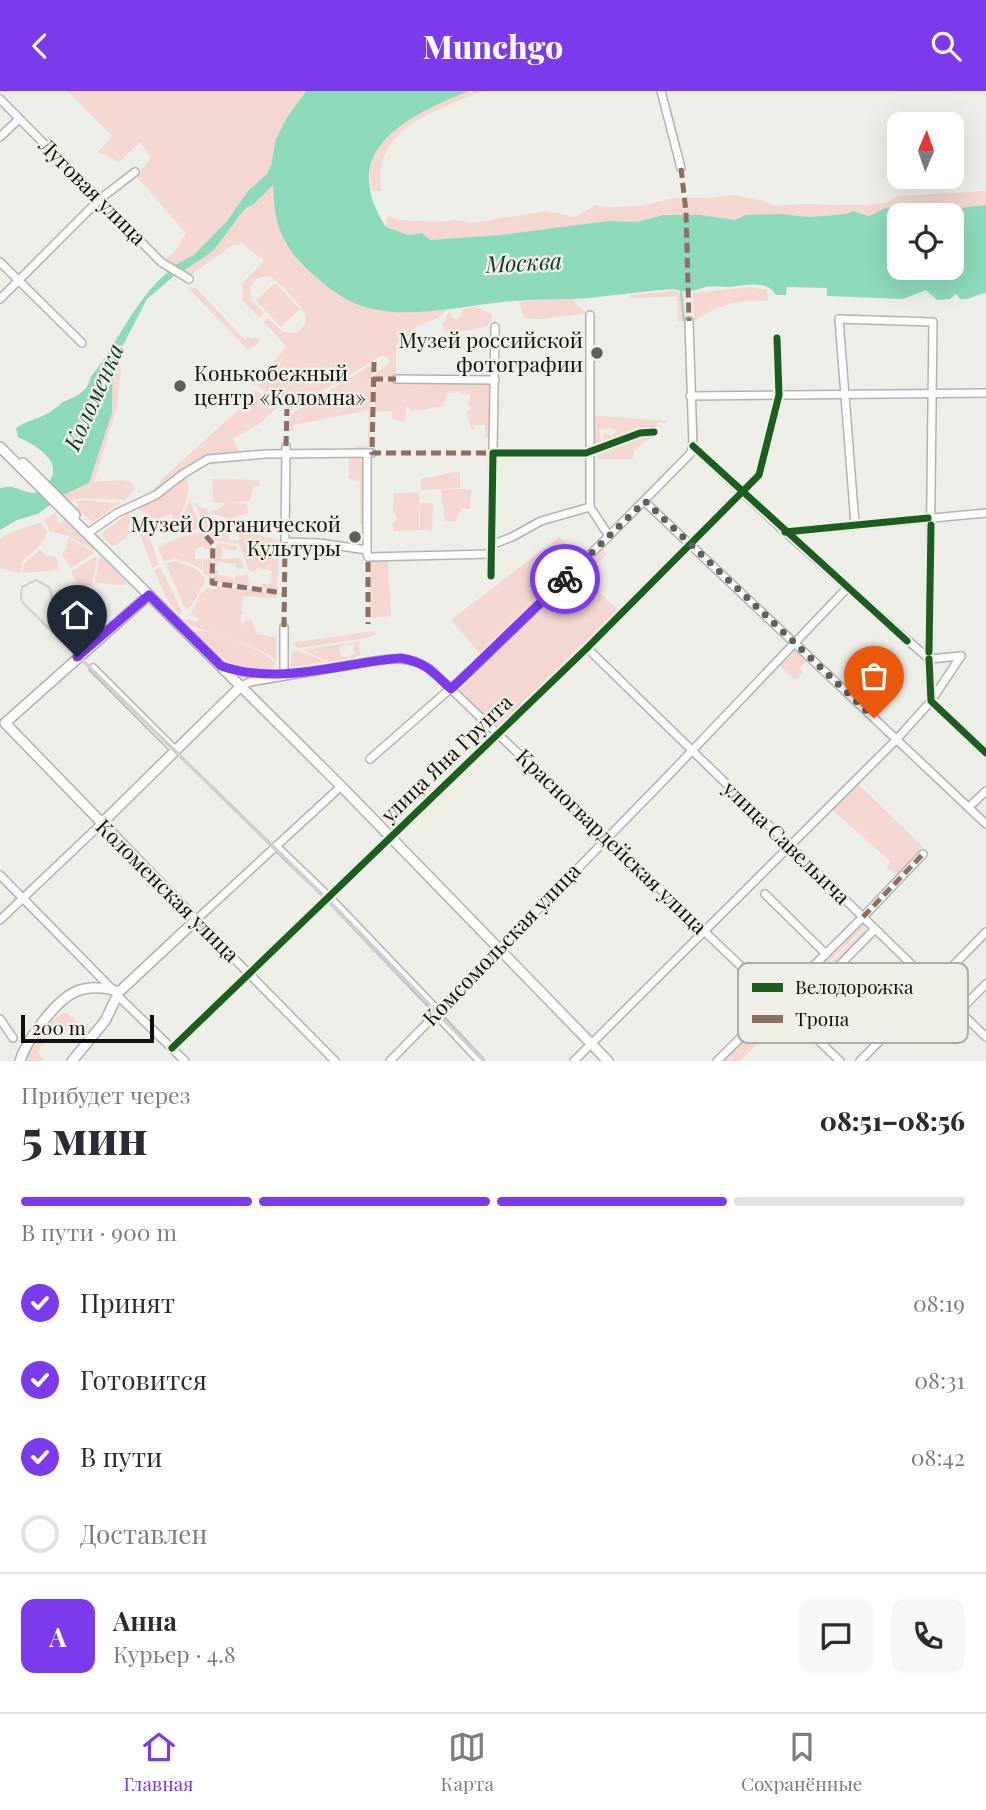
<!DOCTYPE html>
<html lang="ru">
<meta charset="utf-8">
<style>
body{margin:0;font-family:"Playfair Display",serif;background:#f7f7f7;color:#2b2b33;height:100vh;display:flex;flex-direction:column;font-size:26px;white-space:nowrap}
*{box-sizing:border-box;margin:0}
p{font-size:23px;color:#7c7c81}
.icon{flex:none;width:38px;height:38px;fill:none;stroke:currentColor;stroke-width:2;stroke-linecap:round;stroke-linejoin:round}
.map{position:relative;height:970px;overflow:hidden}
.panel{display:flex;flex-direction:column;background:#fff;flex:1}
.panel>*{flex:none}
.needle{width:46px;rotate:2deg}
.buttons{position:absolute;left:887px;top:21px;display:grid;gap:14px}
.buttons a{display:grid;place-items:center;width:77px;height:77px;border-radius:14px;background:#fff;box-shadow:0 7px 28px #0002;font-size:35px}
.scale{position:absolute;left:21px;bottom:18px;width:133px;box-sizing:border-box;padding-left:7px;border:4px solid #10100e;border-top:0;font-size:19px;line-height:24px;white-space:nowrap;color:#10100e;-webkit-text-stroke:5px #f0efe7;paint-order:stroke}
.pin{position:absolute;display:grid;place-items:center;width:60px;height:60px;color:#fff;margin:-72px -30px;border-radius:50% 50% 50% 0;rotate:-45deg;box-shadow:0 0 7px #0007}
.pin .icon{rotate:45deg}
.courier{position:absolute;display:grid;place-items:center;width:70px;height:70px;margin:-35px;border:5px solid #7c3aed;border-radius:50%;background:#fff;color:#222;box-shadow:0 2px 9px #0007}
.head em{font-style:normal;font-weight:800}
.head div{display:flex;flex-direction:column-reverse}
.head{display:flex;align-items:center;justify-content:space-between;height:119px;padding:0 21px}
h1{font-size:46px;font-weight:800;line-height:52px}
.bar{display:grid;grid-template-columns:repeat(4,1fr);gap:10px 7px;align-content:center;height:84px;padding:0 21px}
.bar i{height:9px;border-radius:5px;background:#e1e1e2}
.bar .active{background:#7c3aed}
.bar p{grid-column:span 4}
.line{display:flex;align-items:center;gap:18px;padding:0 21px;border-top:2px solid #e1e1e2}
.line div{flex:1}
.round{display:grid;place-items:center;flex:none;width:74px;height:74px;border-radius:14px;background:#f7f7f7}
ol{padding:0 21px;list-style:none}
li{display:flex;align-items:center;gap:21px;height:77px}
li p{margin-inline-start:auto}
li .icon{padding:7px;border-radius:50%;background:#7c3aed;color:#fff;stroke-width:4}
li:last-child{color:#7c7c81}
li i{width:38px;height:38px;border:4px solid #e1e1e2;border-radius:50%}
header{display:flex;justify-content:space-between;align-items:center;height:91px;padding:0 21px;background:#7c3aed;color:#fff;font-size:32px;font-weight:800}
.menu{display:flex;justify-content:space-around;align-items:center;height:98px;border-top:2px solid #e1e1e2;background:#fff;font-size:19px;color:#7c7c81}
.menu a{display:grid;justify-items:center;gap:4px}
.menu .active{color:#7c3aed}
.map>svg:first-child{display:block}
.green{fill:#f3d7d0}
.water{fill:#8ddabb;fill-rule:evenodd}
.lines{fill:none;stroke-linecap:round;stroke-linejoin:round}
.stream{stroke:#8ddabb;stroke-width:2}
.minor-casing{stroke:#b2b2af;stroke-width:10}
.major-casing{stroke:#b2b2af;stroke-width:12}
.minor{stroke:#fcfcfc;stroke-width:7}
.major{stroke:#fcfcfc;stroke-width:9}
.tram{stroke:#cfcfcf;stroke-width:2}
.quiet{stroke:#8d6e63;stroke-width:5;stroke-dasharray:10 5;stroke-linecap:butt}
.cycleway-casing{stroke:#f0efe7;stroke-width:11}
.cycleway{stroke:#1b5e20;stroke-width:7}
.done{stroke:#5e5e5b;stroke-width:7;stroke-dasharray:0 12.6}
.route{stroke:#7c3aed;stroke-width:9}
.poi-dot{fill:#5e5e5b;stroke:#f0efe7;stroke-width:2.5}
.labels{text-anchor:middle;stroke-width:5;stroke-linejoin:round;paint-order:stroke}
.street-label{font-size:21px;fill:#10100e;stroke:#f0efe7}
.poi-label{font-size:21px;fill:#10100e;stroke:#f0efe7;text-anchor:end}
.water-label{font-size:23px;font-style:italic;fill:#093b2b;stroke:#f0efe7}
.key{fill:#f0efe7;stroke:#adaca6;stroke-width:2}
.key-label{font-size:19px;fill:#10100e}
</style>
<header><svg class="icon" aria-label="back" viewBox="0 0 24 24"><path d="M15 5l-7 7 7 7"/></svg>Munchgo<svg class="icon" aria-label="search" viewBox="0 0 24 24"><circle cx="10" cy="10" r="6"/><path d="M15 15l6 6"/></svg></header>
<div class="map">
<svg width="986" height="970" viewBox="0 0 986 970">
<rect width="100%" height="100%" fill="#eeeee9"/>
<g class="green">
<path d="M68,0H306L286,28L276,48L271,75L266,84L248,100L227,130L194,164L175,174L165,168L174,161L186,142L137,86L151,67L140,51L119,71L98,61L112,45Z"/>
<path d="M469,0H481C449,15 400,28 385,63C379,74 381,89 381,101L372,99C358,42 427,17 469,0Z"/>
<path d="M273,93L285,153L304,177L378,219L395,221L446,219L438,227L417,235L410,244L401,248L396,254V287L375,286V283L389,272L387,266L381,265L310,307L282,312L257,294L286,255L264,231L268,227L283,241L296,242C316,229 301,216 290,204C283,196 277,189 267,185L256,188L250,197L252,209L264,222L259,226L242,209L243,197L241,194L264,170L243,153L233,154L197,179L192,185L184,180L191,173L201,168L246,117L253,114Z"/>
<path d="M986,100V114L912,122L886,117L869,125L853,120L848,123L809,126L768,123L735,129L701,124H663L637,131L608,130L500,144L430,149L422,142L408,144L386,136L388,125L400,129L441,131L454,129L472,132L547,120L575,126L595,114L606,116L640,115L675,107H709L733,104L760,109L776,115L800,113L865,114L884,112L899,105Z"/>
<path d="M275,192L300,218L281,236L256,210Z"/>
<path d="M187,196L196,197L245,249L248,246L252,248L258,247L260,251L248,259Z"/>
<path d="M748,196L767,199L768,210C734,209 722,213 694,230L693,202Z"/>
<path d="M673,200L684,202L686,230H678L677,206L630,207V204Z"/>
<path d="M557,208H575V213L588,222L541,228L524,227L519,211Z"/>
<path d="M476,216L491,223L492,226L488,235C478,238 457,242 446,241L442,235L449,220L453,227L458,228L464,218Z"/>
<path d="M113,268L121,277L117,316L94,391L125,389L132,392L135,398L125,409L82,407L69,410L63,404L89,392L112,322Z"/>
<path d="M370,275L372,279L370,351L367,358L355,359V355H368L369,319L294,334V340H289L291,323Z"/>
<path d="M377,290H397L403,294L409,290L491,292V349L485,345V334H474V338H471L467,321L472,317L467,313L470,310V303H461L460,301L447,302L444,315L417,320L416,318L413,320L406,315L405,330L393,329L392,320L375,321V291Z"/>
<path d="M255,299L279,315L259,333L233,348L239,362L211,364L151,403L164,386L247,311Z"/>
<path d="M592,324L667,330V332L658,331L656,336L642,337L604,350L603,342L612,345L617,340L611,337L599,339L601,352L593,354Z"/>
<path d="M648,345L649,347L634,360L633,368H598V361Z"/>
<path d="M349,366H362L364,369L365,433H360V390L349,388Z"/>
<path d="M455,381H460V397L421,399V388Z"/>
<path d="M185,385C193,400 184,415 178,430L174,429L172,423L158,428L138,418Z"/>
<path d="M212,388L259,389V395H254L250,410L228,411L247,413L248,422L231,428L212,423L210,420L219,418L226,412L213,411Z"/>
<path d="M459,398L471,399L470,418L462,417L455,431L445,430L441,399Z"/>
<path d="M419,401V439L393,440V432L396,430V424L393,422L394,402Z"/>
<path d="M82,409L110,412L122,411L92,431L76,416L79,414L75,410Z"/>
<path d="M190,409L201,437L180,443V432Z"/>
<path d="M195,412H198L199,417H207L210,432H229V449H239V441H245L279,449L277,499L262,497V493H271L270,489L273,487L270,483L273,480L256,477L255,481L249,480L239,453L210,449Z"/>
<path d="M420,412H433L432,440L420,439Z"/>
<path d="M56,421L57,430L61,432L65,428L96,458L94,459L68,445L50,440L44,429Z"/>
<path d="M129,422L131,427L126,448L120,450L118,454H111L103,446V441Z"/>
<path d="M134,429L140,430L141,434L145,433L159,474L153,477Z"/>
<path d="M41,431L47,441L42,451L22,471L20,482L0,477V448L9,442Z"/>
<path d="M202,441L212,455L211,487L203,482V468H211V458H204V455L195,458V468H202V480L197,475L175,467L164,471L158,456L181,446Z"/>
<path d="M559,446L581,467L479,562L451,529Z"/>
<path d="M68,447L94,462L71,477L62,463L67,457Z"/>
<path d="M217,452L237,455V459H225L224,456H222L221,468L240,467L245,478L236,476V473L219,471L218,475H214Z"/>
<path d="M601,458L607,463L584,486L618,519L497,637L460,599Z"/>
<path d="M40,459L47,465L56,466L60,479L23,482L24,473Z"/>
<path d="M95,466L97,467L92,493L81,498L72,484V480Z"/>
<path d="M102,466L127,492L124,494L95,492L99,468Z"/>
<path d="M396,468L388,470L391,525L370,527V470Z"/>
<path d="M175,470L195,477L206,488L192,514L186,519L166,473Z"/>
<path d="M160,476L182,521L180,524L170,514L155,482L154,479Z"/>
<path d="M214,479H218V484L235,487V484L243,485L247,482L250,495L217,491L214,488Z"/>
<path d="M218,495L277,502L276,507L243,505L241,519L243,523H241V535L246,529H252L257,543L276,547V571L269,564L250,554L191,535L183,528L198,531L199,527L190,524L201,502L207,497L215,498Z"/>
<path d="M64,535L86,538L91,549L79,559L58,538Z"/>
<path d="M194,539C214,540 267,557 276,575C240,591 217,562 194,539Z"/>
<path d="M375,540L376,543L367,547L299,557L291,552Z"/>
<path d="M361,550L359,552L361,564L350,568L349,565L355,563L353,553L339,555L341,565L348,566V568L329,571L303,559Z"/>
<path d="M300,560L326,571L291,576V561Z"/>
<path d="M795,560L806,570L800,577L803,582L795,589L780,575Z"/>
<path d="M855,690L923,756L896,784L887,776L890,770L829,716Z"/>
<path d="M860,831L865,835L790,910L786,911L783,908Z"/>
<path d="M866,837L870,841L793,918L789,914Z"/>
<path d="M772,919L783,927L740,970H721Z"/>
<path d="M63,922H67L80,934L71,940L50,937L48,949L40,957L38,963L45,970H24C31,947 44,935 63,922Z"/>
</g>
<g class="water">
<path d="M306,0H469C406,25 336,59 386,136L408,144L422,142L430,149L500,144L608,130L637,131L663,124H701L735,129L746,124L780,123L809,126L847,123L853,120L869,125L886,117L912,122L986,114V202C976,203 971,209 960,208L956,203L950,208L937,209L926,199L903,208L827,205V197L787,196L786,204H776C767,188 744,195 729,196C722,196 713,195 706,196C694,199 686,203 674,198C645,200 617,204 589,207C560,209 531,208 503,211C456,216 390,233 346,208C335,202 325,194 316,186C283,159 274,135 273,94L253,114L246,117C235,129 226,144 215,157C206,167 194,171 184,180L175,174L194,164L227,130L248,100L266,84L271,75L276,48L286,28ZM952,124V177H900V124Z"/>
<path d="M169,180L175,184L147,208L121,258L113,268L112,322L89,392L63,404L38,423L17,429L0,439V397C4,397 7,395 11,396C20,397 28,404 38,401C41,399 48,393 50,389C63,369 33,353 18,346L16,337C27,329 40,328 50,321C55,318 59,314 63,311C72,307 79,305 86,297C90,292 89,288 93,283C119,250 135,208 169,180Z"/>
</g>
<g class="lines">
<path class="stream" d="M681,201L684,230"/>
<g class="minor-casing">
<g id="minor">
<path d="M661,0L681,77"/>
<path d="M0,8L161,171L189,188"/>
<path d="M0,46L19,28"/>
<path d="M0,171L82,252"/>
<path d="M0,208L100,108L135,81"/>
<path d="M590,224V416L609,445"/>
<path d="M396,288L495,289"/>
<path d="M690,305L986,302"/>
<path d="M286,355L285,451L319,452L367,459"/>
<path d="M693,355L785,441L929,568"/>
<path d="M493,362H586L640,342L653,340"/>
<path d="M644,410L986,733"/>
<path d="M855,433L839,228L933,231L929,568L931,610"/>
<path d="M785,441L986,422"/>
<path d="M88,442L117,422L156,404L183,383L208,368L266,363L372,362"/>
<path d="M491,454L512,446L541,430L590,416"/>
<path d="M367,463V362"/>
<path d="M368,466L491,463"/>
<path d="M491,485L495,236"/>
<path d="M284,536V585"/>
<path d="M587,557L986,946"/>
<path d="M929,568L961,565"/>
<path d="M223,576L247,582L273,584"/>
<path d="M93,577L175,659"/>
<path d="M241,595L250,591L380,569C399,567 413,567 430,578L840,970"/>
<path d="M931,610L986,662"/>
<path d="M370,668L475,576L609,445L690,363L693,355L689,230"/>
<path d="M969,716L986,700"/>
<path d="M276,755L329,806L438,920"/>
<path d="M0,784L112,898"/>
<path d="M765,803L826,863"/>
<path d="M0,829L101,733"/>
<path d="M118,905L185,970"/>
<path d="M959,920L986,893"/>
<path d="M436,923L480,970"/>
<path d="M791,924L875,838"/>
<path d="M0,928L13,947"/>
<path d="M172,957L586,558L759,384L779,304L777,247"/>
<path d="M335,970L196,829L336,700"/>
<path d="M390,970L666,687L848,496"/>
<path d="M574,970L897,648L931,610L961,565"/>
<path d="M717,970L863,826L923,763"/>
<path d="M860,970L986,841"/>
</g>
</g>
<g class="major-casing">
<g id="major">
<path d="M0,356L342,696L608,970"/>
<path d="M23,372L75,424"/>
<path d="M101,733L241,595"/>
<path d="M20,970C26,950 55,910 75,901C88,895 106,896 119,901"/>
<path d="M72,970L105,930L119,901L196,829L5,632L149,504"/>
</g>
</g>
<use href="#minor" class="minor"/>
<use href="#major" class="major"/>
<path class="tram" d="M483,970L326,809L23,512L21,507L22,496L36,489L49,496C58,514 44,525 53,540L328,808L485,970"/>
<g class="quiet">
<path d="M681,77L686,121L689,230"/>
<path d="M374,271L372,362H493"/>
<path d="M373,288H396"/>
<path d="M286,355L287,318"/>
<path d="M206,445L213,453L212,492L284,502"/>
<path d="M368,471V533"/>
<path d="M284,536L285,451"/>
<path d="M863,826L923,763"/>
</g>
<g class="cycleway-casing">
<g id="cycleway">
<path d="M693,355L907,550"/>
<path d="M785,441L928,427"/>
<path d="M491,485L493,362H586L640,342L654,341"/>
<path d="M929,561L931,434"/>
<path d="M929,568L931,610L986,662"/>
<path d="M172,957L586,558L759,384L779,304L777,247"/>
</g>
</g>
<use href="#cycleway" class="cycleway"/>
</g>
<g class="lines">
<path class="done" d="M565,488L645,410L874,627"/>
<path class="route" d="M77,566L149,504L221,575C280,595 341,572 401,567C425,571 433,581 451,598L565,488"/>
</g>
<g class="poi-dot">
<circle cx="597" cy="262" r="7"/>
<circle cx="180" cy="295" r="7"/>
<circle cx="355" cy="446" r="7"/>
</g>
<g class="labels">
<g class="street-label">
<text transform="translate(92 101) rotate(45)" y="7">Луговая улица</text>
<text transform="translate(447 668) rotate(-44)" y="7">улица Яна Грунта</text>
<text transform="translate(611 751) rotate(44)" y="7">Красногвардейская улица</text>
<text transform="translate(786 752) rotate(44)" y="7">улица Савельича</text>
<text transform="translate(167 800) rotate(45)" y="7">Коломенская улица</text>
<text transform="translate(502 854) rotate(-46)" y="7">Комсомольская улица</text>
</g>
<g class="poi-label">
<text x="583" y="257">Музей российской<tspan x="583" dy="24">фотографии</tspan></text>
<text x="194" y="290" text-anchor="start">Конькобежный<tspan x="194" dy="24">центр «Коломна»</tspan></text>
<text x="341" y="441">Музей Органической<tspan x="341" dy="24">Культуры</tspan></text>
</g>
<g class="water-label">
<text transform="translate(524 172) rotate(-3)" y="8">Москва</text>
<text transform="translate(94 306) rotate(-66)" y="8">Коломенка</text>
</g>
</g>
<rect x="738" y="872" width="230" height="80" rx="10" class="key"/>
<rect x="752" y="892" width="31" height="9" fill="#1b5e20"/>
<rect x="752" y="924" width="31" height="8" fill="#8d6e63"/>
<g class="key-label">
<text x="795" y="903">Велодорожка</text>
<text x="795" y="935">Тропа</text>
</g>
</svg>
<div class="buttons">
<a><svg class="needle" viewBox="-14 -14 28 28"><path d="M0-13l5 13h-10z" fill="#e53935"/><path d="M0 13l5-13h-10z" fill="#7c7c81"/></svg></a>
<a><svg class="icon" aria-label="locate" viewBox="0 0 24 24"><circle cx="12" cy="12" r="6"/><path d="M12 2v4M12 18v4M2 12h4M18 12h4"/></svg></a>
</div>
<div class="scale">200 m</div>
<div class="pin" style="left:874px;top:627px;background:#ea580c"><svg class="icon" aria-label="bag" viewBox="0 0 24 24"><path d="M5 8h14l-1 12H6zM9 8a3 3 0 0 1 6 0"/></svg></div>
<div class="pin" style="left:77px;top:566px;background:#1f2937"><svg class="icon" aria-label="home" viewBox="0 0 24 24"><path d="M3 11l9-7 9 7M6 9v11h12V9"/></svg></div>
<div class="courier" style="left:565px;top:488px"><svg class="icon" aria-label="bike" viewBox="0 0 24 24"><circle cx="6" cy="16" r="4"/><circle cx="18" cy="16" r="4"/><path d="M6 16l4-8h5l3 8M10 8l3 8H6M13 5h3"/></svg></div>
</div>
<section class="panel">
<div class="head"><div><h1>5 мин</h1><p>Прибудет через</p></div><em>08:51–08:56</em></div>
<div class="bar"><i class="active"></i><i class="active"></i><i class="active"></i><i></i><p>В пути · 900 m</p></div>
<ol>
<li><svg class="icon" aria-label="check" viewBox="0 0 24 24"><path d="M5 12l5 5 9-10"/></svg>Принят<p>08:19</p></li>
<li><svg class="icon" aria-label="check" viewBox="0 0 24 24"><path d="M5 12l5 5 9-10"/></svg>Готовится<p>08:31</p></li>
<li><svg class="icon" aria-label="check" viewBox="0 0 24 24"><path d="M5 12l5 5 9-10"/></svg>В пути<p>08:42</p></li>
<li><i></i>Доставлен</li>
</ol>
<div class="line" style="height:126px"><b class="round" style="background:#7c3aed;color:#fff">А</b><div><b>Анна</b><p>Курьер · 4.8</p></div><a class="round"><svg class="icon" aria-label="chat" viewBox="0 0 24 24"><path d="M4 5h16v11H9l-5 4z"/></svg></a><a class="round"><svg class="icon" aria-label="phone" viewBox="0 0 24 24"><path d="M5 4h4l2 5-3 2q2 4 5 5l2-3 5 2v4C11 20 4 13 5 4z"/></svg></a></div>
</section>
<nav class="menu">
<a class="active"><svg class="icon" aria-label="home" viewBox="0 0 24 24"><path d="M3 11l9-7 9 7M6 9v11h12V9"/></svg>Главная</a>
<a><svg class="icon" aria-label="map" viewBox="0 0 24 24"><path d="M3 6l6-2 6 2 6-2v14l-6 2-6-2-6 2zM9 4v14M15 6v14"/></svg>Карта</a>
<a><svg class="icon" aria-label="saved" viewBox="0 0 24 24"><path d="M7 4h10v16l-5-4-5 4z"/></svg>Сохранённые</a>
</nav>
